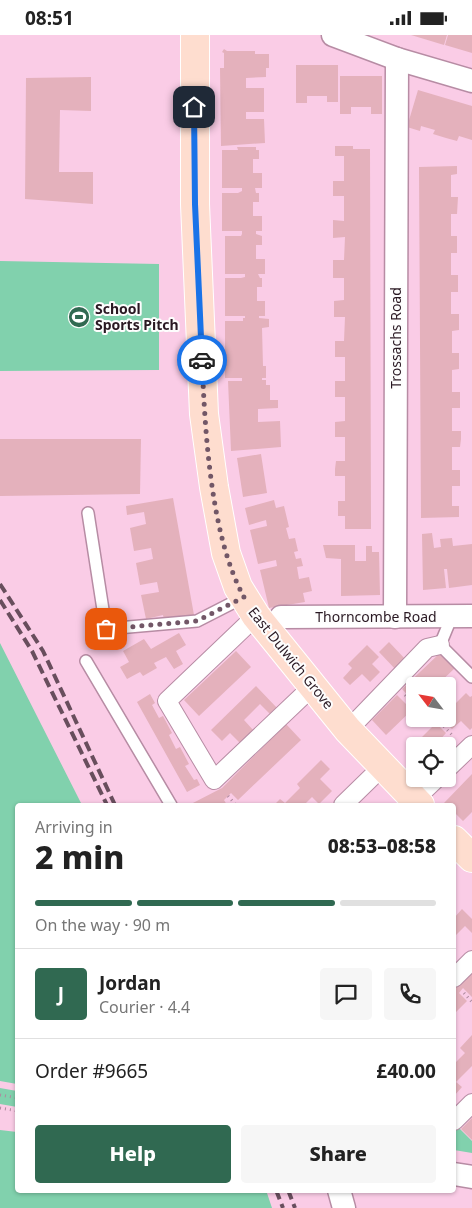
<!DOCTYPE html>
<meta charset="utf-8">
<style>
body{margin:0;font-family:"Noto Sans",sans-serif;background:#f6f6f6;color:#222;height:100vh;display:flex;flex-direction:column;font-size:19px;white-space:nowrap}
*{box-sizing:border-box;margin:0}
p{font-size:16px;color:#767676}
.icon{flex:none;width:28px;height:28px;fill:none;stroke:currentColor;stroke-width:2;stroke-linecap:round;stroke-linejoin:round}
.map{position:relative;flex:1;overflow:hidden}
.panel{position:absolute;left:15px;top:768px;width:441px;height:390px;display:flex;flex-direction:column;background:#fff;border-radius:5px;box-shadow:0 1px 4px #0004}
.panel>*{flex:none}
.needle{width:32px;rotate:301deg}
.fabs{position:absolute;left:406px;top:642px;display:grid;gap:10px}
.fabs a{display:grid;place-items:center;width:50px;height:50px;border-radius:5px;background:#fff;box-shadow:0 1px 4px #0004;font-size:25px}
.pin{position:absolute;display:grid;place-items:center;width:42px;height:42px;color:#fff;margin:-21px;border-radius:10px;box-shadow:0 2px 8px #0006}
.courier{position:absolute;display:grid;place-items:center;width:50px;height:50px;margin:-25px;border:4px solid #1a73e8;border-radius:50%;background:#fff;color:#222;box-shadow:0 1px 6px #0007}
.head em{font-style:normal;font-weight:800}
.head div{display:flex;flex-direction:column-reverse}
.head{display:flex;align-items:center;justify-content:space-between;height:85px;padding:0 20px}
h1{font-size:32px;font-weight:800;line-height:38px}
.bar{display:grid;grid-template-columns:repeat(4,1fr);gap:8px 5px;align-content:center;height:60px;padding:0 20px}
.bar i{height:6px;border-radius:4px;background:#e0e0e0}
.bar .current{background:#306951}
.bar p{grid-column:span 4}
.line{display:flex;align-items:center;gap:12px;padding:0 20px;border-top:1px solid #e0e0e0}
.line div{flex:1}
.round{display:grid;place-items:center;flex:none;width:52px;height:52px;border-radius:5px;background:#f6f6f6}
.action{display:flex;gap:10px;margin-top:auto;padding:10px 20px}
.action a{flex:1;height:58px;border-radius:5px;background:#306951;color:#fff;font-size:20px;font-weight:800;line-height:58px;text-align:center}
.action a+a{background:#f6f6f6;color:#222}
.status{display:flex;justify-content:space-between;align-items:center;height:35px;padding:0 25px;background:#fff;direction:ltr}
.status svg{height:14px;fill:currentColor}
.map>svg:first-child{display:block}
.green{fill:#81d1ad}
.building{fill:#e4b1bc}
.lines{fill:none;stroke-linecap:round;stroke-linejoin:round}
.service-casing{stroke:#b78ca4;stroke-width:14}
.pedestrian-casing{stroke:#b78ca4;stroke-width:20}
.minor-casing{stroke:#b78ca4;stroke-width:25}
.primary-casing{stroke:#fff;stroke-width:30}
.path{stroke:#ad8a9e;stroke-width:3;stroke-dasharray:1 4;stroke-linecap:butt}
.service{stroke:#fff;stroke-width:11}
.pedestrian{stroke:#fff;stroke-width:18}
.minor{stroke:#fff;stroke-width:22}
.primary{stroke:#feddcf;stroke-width:28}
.rail{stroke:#684e5d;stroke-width:4;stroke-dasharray:10 5;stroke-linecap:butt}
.done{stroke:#725767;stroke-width:5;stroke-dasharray:0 9}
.route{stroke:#1a73e8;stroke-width:6}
.labels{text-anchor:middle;stroke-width:4;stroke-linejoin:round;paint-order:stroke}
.poi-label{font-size:14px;font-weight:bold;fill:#291822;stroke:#fdfdfd;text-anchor:start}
.street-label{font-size:14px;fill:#291822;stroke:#fdfdfd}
</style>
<div class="status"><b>08:51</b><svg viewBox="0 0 49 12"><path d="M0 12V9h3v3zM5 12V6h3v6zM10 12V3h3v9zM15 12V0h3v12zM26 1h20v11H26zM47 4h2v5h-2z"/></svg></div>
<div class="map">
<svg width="472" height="1173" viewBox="0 0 472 1173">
<rect width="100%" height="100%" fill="#facce6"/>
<g class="green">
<path d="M0,226L159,229V335L0,336Z"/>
<path d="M0,608L82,770H18L17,1049L0,1046Z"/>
<path d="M0,1053L17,1056V1072L0,1069Z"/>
<path d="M457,1091L472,1106V1118L454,1115V1094Z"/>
<path d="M0,1095L17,1097L18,1155H266L272,1173H0Z"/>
</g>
<g class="building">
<path d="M411,0H447L444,10Z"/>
<path d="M448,0H472V18L445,10Z"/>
<path d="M224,14L227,16H255V19H269V33H266V42L246,43V53H264V77H246V84H264L265,108L221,111L220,33H224V18L222,17Z"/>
<path d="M296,30H338V67H327V61H307V68H296Z"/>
<path d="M340,41H382V79H371V72H351V79H340Z"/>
<path d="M91,42V76L60,75L59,137H93V169L25,164L26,43Z"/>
<path d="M418,55L472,71V105L459,101L457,106L446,103L433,99L435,95L421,91L420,96L407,92Z"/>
<path d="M335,111H353V114H370L371,494H345V481H338V466H345V441H335V434L336,426H345V402H335V387L345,386V362H335V346H345V322H335V306H344L345,282H334V266L344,265V243H333V225H344L345,202L333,203V185L344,186V161H333V146H344V121H335Z"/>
<path d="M237,112H256V115H259V124H253V138H262V153H255L256,158H259V167H253V181H262V196H256V199L262,201V210H256V224H265V239H258L260,243H262V252H257V266H265V281H259V283L269,284V292L262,293L263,331H266V343H262V345H266V350H270V365H278V373L258,374V387L280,386L281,412L231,416L228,346H242V343H225V286H243V283H245V281H225V243H241L245,242V239H225V201H241L242,199V196H222V158H238L242,156V153H222V115H238Z"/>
<path d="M457,131V139L451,140V162H458L457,179H451V201H457V218H451V240H458V257H451V279H459V295L452,296V318H459V334L452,335V357H460V373H452V396H461V404L460,412H452V435H460V451H452V471H459V482L421,483L419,132Z"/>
<path d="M0,404H141L140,459L0,461Z"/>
<path d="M261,419L267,458L243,462L237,423Z"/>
<path d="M173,463L194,580L164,585L163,580L146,584L141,560L159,557L157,547L140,550L136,528L153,524L151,513L134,516L130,493L146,489L144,477L127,480L126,471Z"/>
<path d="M274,465L276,473L284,471L289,492L286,493L289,504L295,503L298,516L294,517L296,524L301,523L303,531L297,532L299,544L309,542L312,556L303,558L305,567L269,573L260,535L277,531L276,525L258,529L250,495L267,491L266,485L249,490L245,473Z"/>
<path d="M432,498L434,513L441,512L440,504L452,503L453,511L472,509V550L449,553L447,534H444L446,553L423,555L422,499Z"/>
<path d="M323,510H355V526H366V511H372V517H379L380,560L341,561V524L326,523Z"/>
<path d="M179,598L186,610L176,616L183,629L174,634L166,622L154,628L157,633L143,641L140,637L127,644L120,632L129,627L123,616L144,604L151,614Z"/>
<path d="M389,607L407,626L397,636L379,617Z"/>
<path d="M367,610L379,622L372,629L380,637L370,647L362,639L350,650L343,643L352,633L348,629Z"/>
<path d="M236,616L251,632L199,681L184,665Z"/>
<path d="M440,618L455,633L436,651H415V668L402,654Z"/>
<path d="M256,651L278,674L271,680L260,669L244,685L254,696L241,709L230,698L222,706L211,695Z"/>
<path d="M466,658L470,662L472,661V693L470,695L461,686L452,694L442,684H448V676Z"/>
<path d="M150,659L155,668L152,670L159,683L163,681L172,698L169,700L176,714L180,712L189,729L185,731L194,745L197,744L200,750L187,757L137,667Z"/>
<path d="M397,660L412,675L386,700L372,685Z"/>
<path d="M436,688L446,698L438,707L443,711H413Z"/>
<path d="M286,689L301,705L238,765L231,758L224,765L227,770H189L222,753Z"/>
<path d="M321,725L330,734L320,744L332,756L319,769L312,762L304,770H274L280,764L285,768L300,753L297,749Z"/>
<path d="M472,739V777L463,786L454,777V770L444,768Z"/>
<path d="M462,874L472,884V898L465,891L454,902V883Z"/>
<path d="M472,933V962L463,953L459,958L467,966L454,979V952Z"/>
<path d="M472,1000V1031L456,1047L462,1052L454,1061V1029L465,1018L460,1013Z"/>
<path d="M472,1083V1105L461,1094Z"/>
</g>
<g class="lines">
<g class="service-casing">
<g id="service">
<path d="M88,478L106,594L197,586L244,562"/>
<path d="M452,581L440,610L472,642"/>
<path d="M86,626L171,770"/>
</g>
</g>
<g class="pedestrian-casing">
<g id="pedestrian">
<path d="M256,581L167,666L214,745L313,651"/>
<path d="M348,695L427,613L440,610"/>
<path d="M448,733L472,710"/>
<path d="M414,765L436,744"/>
<path d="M343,770L383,731"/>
<path d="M454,943L472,925"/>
<path d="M454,1086L472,1068"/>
</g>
</g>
<g class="minor-casing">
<g id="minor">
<path d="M333,0L397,24L472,46"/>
<path d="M281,582L472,581"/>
<path d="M395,582L397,24"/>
<path d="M454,1139L472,1142"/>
<path d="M339,1155L344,1173"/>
</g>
</g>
<g class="primary-casing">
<g id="primary">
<path d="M195,0V169L204,379L214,452L226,518L238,552L256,581L348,695L420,770"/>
<path d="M454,805L472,823"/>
</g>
</g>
<g class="path">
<path d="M405,660L415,670"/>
<path d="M437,684L454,702"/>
<path d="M228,761L236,770"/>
<path d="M464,958L472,967"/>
<path d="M0,1060L18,1063"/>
<path d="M0,1073L18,1076"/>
</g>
<use href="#service" class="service"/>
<use href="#pedestrian" class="pedestrian"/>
<use href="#minor" class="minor"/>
<use href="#primary" class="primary"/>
<g class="rail">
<path d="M0,549L43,616L115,770"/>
<path d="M0,565L32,616L107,770"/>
<path d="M276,1155L283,1173"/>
<path d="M288,1155L295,1173"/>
</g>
</g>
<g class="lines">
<path class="done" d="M106,594L197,586L244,562C210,501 205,394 202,325"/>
<path class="route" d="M194,72L195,169L202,325"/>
</g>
<defs>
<g id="stadium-disc" transform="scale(1.125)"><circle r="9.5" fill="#306951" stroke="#fdfdfd"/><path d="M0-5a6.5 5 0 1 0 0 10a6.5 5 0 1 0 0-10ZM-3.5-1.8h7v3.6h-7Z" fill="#fff"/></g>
</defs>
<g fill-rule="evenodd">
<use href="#stadium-disc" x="79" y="282"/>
</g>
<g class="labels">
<g class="poi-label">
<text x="95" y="279">School<tspan x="95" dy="16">Sports Pitch</tspan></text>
</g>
<g class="street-label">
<text transform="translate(396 303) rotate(-90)" y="5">Trossachs Road</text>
<text x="376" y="587">Thorncombe Road</text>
<text transform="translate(291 623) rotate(51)" y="5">East Dulwich Grove</text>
</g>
</g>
</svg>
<div class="fabs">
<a><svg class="needle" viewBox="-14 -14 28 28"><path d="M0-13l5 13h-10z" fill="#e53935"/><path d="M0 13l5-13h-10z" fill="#767676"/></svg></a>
<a><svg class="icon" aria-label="locate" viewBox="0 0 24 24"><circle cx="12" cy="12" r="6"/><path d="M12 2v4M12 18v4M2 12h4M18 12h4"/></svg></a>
</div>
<div class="pin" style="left:106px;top:594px;background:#ea580c"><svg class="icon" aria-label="bag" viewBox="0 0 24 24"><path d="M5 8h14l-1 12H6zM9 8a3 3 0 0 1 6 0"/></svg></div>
<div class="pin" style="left:194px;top:72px;background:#1f2937"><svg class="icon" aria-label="home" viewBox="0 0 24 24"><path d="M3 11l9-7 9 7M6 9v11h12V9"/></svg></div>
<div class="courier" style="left:202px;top:325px"><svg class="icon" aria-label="car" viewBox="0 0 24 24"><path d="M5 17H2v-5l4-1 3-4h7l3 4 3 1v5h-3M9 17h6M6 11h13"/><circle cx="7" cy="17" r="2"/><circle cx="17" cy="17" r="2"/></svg></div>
<section class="panel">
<div class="head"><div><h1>2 min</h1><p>Arriving in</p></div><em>08:53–08:58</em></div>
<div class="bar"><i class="current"></i><i class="current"></i><i class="current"></i><i></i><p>On the way · 90 m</p></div>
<div class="line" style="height:90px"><b class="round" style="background:#306951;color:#fff">J</b><div><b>Jordan</b><p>Courier · 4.4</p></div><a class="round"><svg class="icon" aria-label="chat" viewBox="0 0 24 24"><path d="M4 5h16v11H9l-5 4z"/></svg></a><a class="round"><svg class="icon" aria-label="phone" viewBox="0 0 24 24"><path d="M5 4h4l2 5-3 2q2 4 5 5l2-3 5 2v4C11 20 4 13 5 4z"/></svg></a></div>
<div class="line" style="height:65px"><div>Order #9665</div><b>£40.00</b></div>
<div class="action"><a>Help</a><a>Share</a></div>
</section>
</div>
